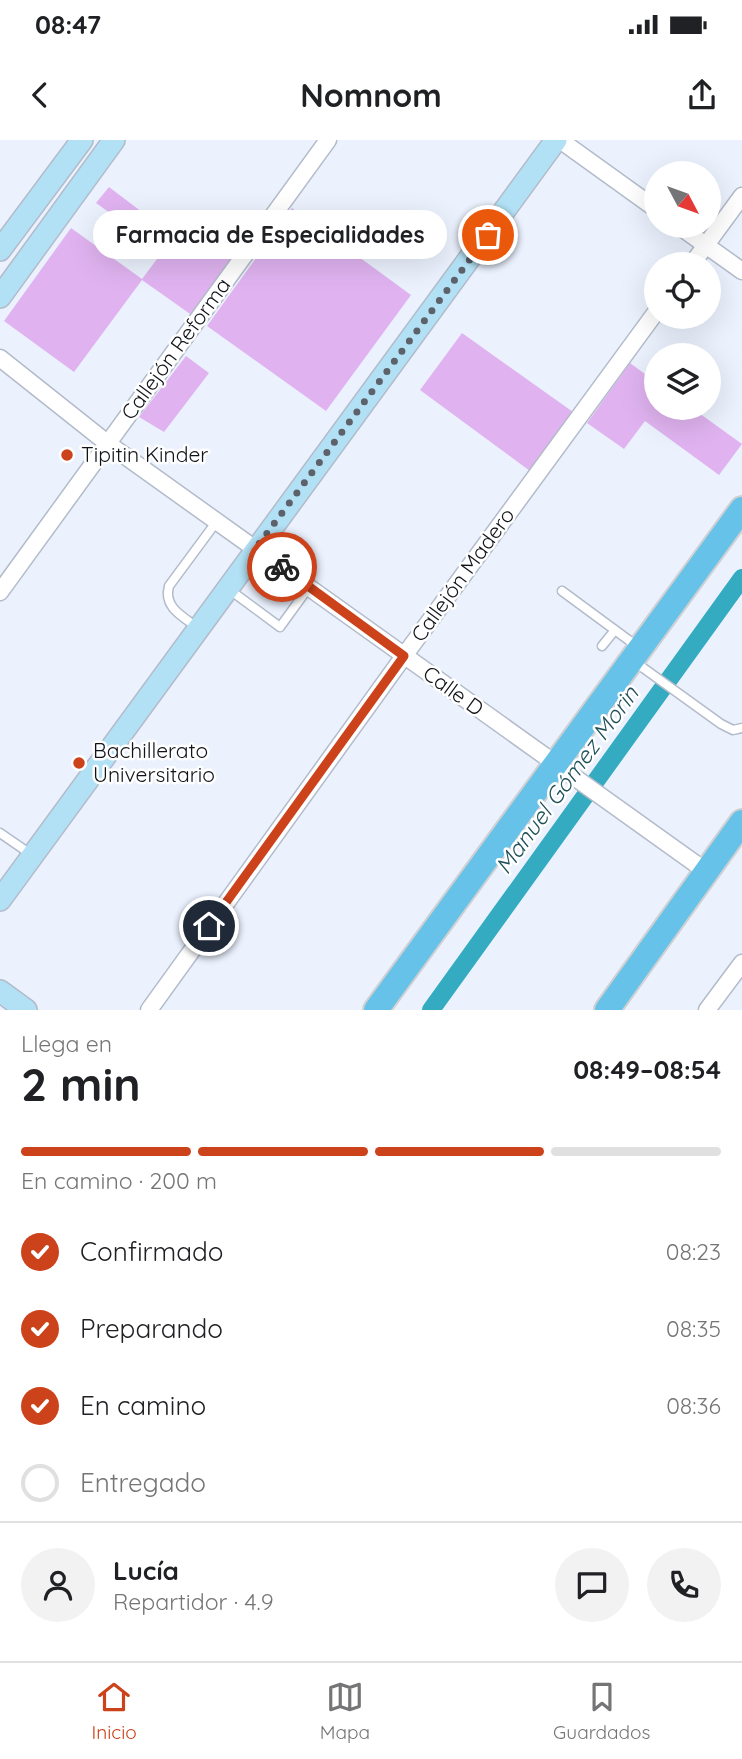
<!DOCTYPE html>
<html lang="es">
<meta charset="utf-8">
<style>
body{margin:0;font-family:Quicksand,sans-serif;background:#f2f2f2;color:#202124;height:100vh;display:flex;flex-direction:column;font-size:26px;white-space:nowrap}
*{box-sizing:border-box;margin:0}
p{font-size:23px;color:#757577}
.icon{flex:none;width:38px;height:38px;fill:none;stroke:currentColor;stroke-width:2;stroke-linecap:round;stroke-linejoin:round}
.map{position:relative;height:870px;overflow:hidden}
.panel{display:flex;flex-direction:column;background:#fff;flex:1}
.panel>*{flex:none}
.needle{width:46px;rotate:131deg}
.controls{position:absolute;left:644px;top:21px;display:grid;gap:14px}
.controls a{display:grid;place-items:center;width:77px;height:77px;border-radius:50%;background:#fff;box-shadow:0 7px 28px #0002;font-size:35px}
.pin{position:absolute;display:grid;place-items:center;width:60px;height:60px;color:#fff;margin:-30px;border:4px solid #fff;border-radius:50%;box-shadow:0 2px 7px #0007}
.courier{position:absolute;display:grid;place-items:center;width:70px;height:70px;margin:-35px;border:5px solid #cb421b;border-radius:50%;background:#fff;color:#222;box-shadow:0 2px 9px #0007}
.bubble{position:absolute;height:49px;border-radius:24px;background:#fff;box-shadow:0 7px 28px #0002;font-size:23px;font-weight:700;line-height:49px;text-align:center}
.overview em{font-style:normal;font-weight:700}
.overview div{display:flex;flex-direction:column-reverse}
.overview{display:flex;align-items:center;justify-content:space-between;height:119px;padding:0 21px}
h1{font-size:46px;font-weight:700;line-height:52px}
.bar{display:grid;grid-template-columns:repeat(4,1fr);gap:10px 7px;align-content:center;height:84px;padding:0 21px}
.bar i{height:9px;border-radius:5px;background:#e0e0e0}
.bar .on{background:#cb421b}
.bar p{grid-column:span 4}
.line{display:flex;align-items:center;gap:18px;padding:0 21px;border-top:2px solid #e0e0e0}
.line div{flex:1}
.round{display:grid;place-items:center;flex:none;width:74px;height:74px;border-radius:37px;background:#f2f2f2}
ol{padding:0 21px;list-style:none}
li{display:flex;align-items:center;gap:21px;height:77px}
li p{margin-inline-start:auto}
li .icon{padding:7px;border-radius:50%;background:#cb421b;color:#fff;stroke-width:4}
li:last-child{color:#757577}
li i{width:38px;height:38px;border:4px solid #e0e0e0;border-radius:50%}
.status{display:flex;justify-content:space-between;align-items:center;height:49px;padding:0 35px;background:#fff;direction:ltr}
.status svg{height:19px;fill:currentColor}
header{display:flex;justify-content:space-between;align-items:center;height:91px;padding:0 21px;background:#fff;font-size:32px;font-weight:700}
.tabs{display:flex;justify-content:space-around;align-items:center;height:98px;border-top:2px solid #e0e0e0;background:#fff;font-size:19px;color:#757577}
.tabs a{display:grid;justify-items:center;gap:4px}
.tabs .on{color:#cb421b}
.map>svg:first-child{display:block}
.green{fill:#e0b3f0}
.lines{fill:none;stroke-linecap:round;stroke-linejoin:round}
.canal{stroke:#34abc0;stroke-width:18}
.lane-casing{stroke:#b3bbca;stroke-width:11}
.street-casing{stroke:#b3bbca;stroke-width:19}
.secondary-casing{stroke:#b3bbca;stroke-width:24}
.primary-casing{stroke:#cfd0d1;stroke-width:28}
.lane{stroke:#fff;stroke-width:8}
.street{stroke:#fff;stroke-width:16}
.secondary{stroke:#b2e0f4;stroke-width:21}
.primary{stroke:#66c2e9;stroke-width:24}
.done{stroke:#5d6169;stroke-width:7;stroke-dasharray:0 12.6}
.route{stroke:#cb421b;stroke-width:9}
.poi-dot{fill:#cb421b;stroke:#fefffe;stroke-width:2.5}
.labels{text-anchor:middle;stroke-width:5;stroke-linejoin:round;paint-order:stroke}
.street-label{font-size:21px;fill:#111319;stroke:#fefffe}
.poi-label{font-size:21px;fill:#111319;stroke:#fefffe;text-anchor:start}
.water-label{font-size:23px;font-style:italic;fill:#20515a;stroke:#fefffe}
</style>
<div class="status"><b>08:47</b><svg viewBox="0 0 49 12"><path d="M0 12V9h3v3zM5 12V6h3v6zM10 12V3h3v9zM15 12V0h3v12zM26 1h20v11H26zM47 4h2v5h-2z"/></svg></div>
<header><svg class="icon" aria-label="back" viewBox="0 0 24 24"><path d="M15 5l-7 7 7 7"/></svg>Nomnom<svg class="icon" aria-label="share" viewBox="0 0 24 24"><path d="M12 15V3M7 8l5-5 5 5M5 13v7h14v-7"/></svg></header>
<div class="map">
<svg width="742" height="870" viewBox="0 0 742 870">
<rect width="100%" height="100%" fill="#ebf2fe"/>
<g class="green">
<path d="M109,47L184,104L196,89L237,118L193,176L142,140L74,232L4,181L71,88L142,139L163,111L96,63Z"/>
<path d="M292,68L411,155L326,271L207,186Z"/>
<path d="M462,193L573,272L530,331L420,250Z"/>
<path d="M186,216L209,233L164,292L139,277Z"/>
<path d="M630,223L656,242V268H692L742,304L719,335L645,281L624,309L587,283Z"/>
</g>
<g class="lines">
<path class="canal" d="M431,870L742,438"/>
<g class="lane-casing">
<g id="lane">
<path d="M230,450L280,487L309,447"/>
<path d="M562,451L638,507"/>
<path d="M198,488C182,476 163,467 169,446L217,381"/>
<path d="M602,506L615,490"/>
<path d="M635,522L721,584L733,590L742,588"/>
<path d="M0,693L32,715"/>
</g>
</g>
<g class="street-casing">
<g id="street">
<path d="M560,0L656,69"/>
<path d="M679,86L742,131"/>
<path d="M692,124L742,56"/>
<path d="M0,218L107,303L707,732"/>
<path d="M0,452L328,0"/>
<path d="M149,870L404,516L656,172"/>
<path d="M707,870L742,823"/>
</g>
</g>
<g class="secondary-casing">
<g id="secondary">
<path d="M0,110L82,0"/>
<path d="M0,157L114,0"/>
<path d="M0,760L556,0"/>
<path d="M0,851L26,870"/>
</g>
</g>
<g class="primary-casing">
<g id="primary">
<path d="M376,870L742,369"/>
<path d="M607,870L742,682"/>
</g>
</g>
<use href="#lane" class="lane"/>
<use href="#street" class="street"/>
<use href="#secondary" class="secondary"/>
<use href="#primary" class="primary"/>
</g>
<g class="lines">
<path class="done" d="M282,427L256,408L488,95"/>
<path class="route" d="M209,786L404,516L282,427"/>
</g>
<g class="poi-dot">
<circle cx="67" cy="315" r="7"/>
<circle cx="79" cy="623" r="7"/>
</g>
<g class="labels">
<g class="street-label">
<text transform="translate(176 209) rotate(-54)" y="7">Callejón Reforma</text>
<text transform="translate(463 435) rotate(-54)" y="7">Callejón Madero</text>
<text transform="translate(453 551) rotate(36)" y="7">Calle D</text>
</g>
<g class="poi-label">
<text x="81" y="322">Tipitin Kinder</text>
<text x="93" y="618">Bachillerato<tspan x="93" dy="24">Universitario</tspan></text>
</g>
<g class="water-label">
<text transform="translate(567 640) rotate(-54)" y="8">Manuel Gómez Morin</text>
</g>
</g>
</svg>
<div class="controls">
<a><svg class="needle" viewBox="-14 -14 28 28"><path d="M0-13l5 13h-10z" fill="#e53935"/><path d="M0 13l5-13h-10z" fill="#757577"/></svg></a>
<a><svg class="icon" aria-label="locate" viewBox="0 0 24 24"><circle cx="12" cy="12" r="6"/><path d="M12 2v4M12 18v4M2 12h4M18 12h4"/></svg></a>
<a><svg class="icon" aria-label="layers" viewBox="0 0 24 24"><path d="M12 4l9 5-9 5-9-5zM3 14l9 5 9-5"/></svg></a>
</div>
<div class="pin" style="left:488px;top:95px;background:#ea580c"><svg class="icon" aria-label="bag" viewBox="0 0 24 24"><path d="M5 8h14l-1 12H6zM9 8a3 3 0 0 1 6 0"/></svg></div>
<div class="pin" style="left:209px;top:786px;background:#1f2937"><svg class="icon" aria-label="home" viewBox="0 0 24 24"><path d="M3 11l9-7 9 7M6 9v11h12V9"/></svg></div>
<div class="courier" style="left:282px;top:427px"><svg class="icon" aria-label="bike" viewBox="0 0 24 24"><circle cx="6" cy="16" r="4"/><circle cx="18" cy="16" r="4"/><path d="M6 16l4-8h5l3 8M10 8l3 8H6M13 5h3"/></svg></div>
<div class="bubble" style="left:93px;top:70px;width:354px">Farmacia de Especialidades</div>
</div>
<section class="panel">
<div class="overview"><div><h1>2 min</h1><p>Llega en</p></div><em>08:49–08:54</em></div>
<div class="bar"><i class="on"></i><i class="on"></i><i class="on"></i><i></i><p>En camino · 200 m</p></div>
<ol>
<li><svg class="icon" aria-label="check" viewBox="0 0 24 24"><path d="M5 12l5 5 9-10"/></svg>Confirmado<p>08:23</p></li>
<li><svg class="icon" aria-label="check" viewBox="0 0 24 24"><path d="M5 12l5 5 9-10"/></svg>Preparando<p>08:35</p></li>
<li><svg class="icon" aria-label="check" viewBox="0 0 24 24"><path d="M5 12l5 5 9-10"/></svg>En camino<p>08:36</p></li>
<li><i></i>Entregado</li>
</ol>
<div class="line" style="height:126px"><a class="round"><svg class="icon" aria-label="person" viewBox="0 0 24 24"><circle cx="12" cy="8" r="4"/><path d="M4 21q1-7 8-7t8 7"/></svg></a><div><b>Lucía</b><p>Repartidor · 4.9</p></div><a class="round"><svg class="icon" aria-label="chat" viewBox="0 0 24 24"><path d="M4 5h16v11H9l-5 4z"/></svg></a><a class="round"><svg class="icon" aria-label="phone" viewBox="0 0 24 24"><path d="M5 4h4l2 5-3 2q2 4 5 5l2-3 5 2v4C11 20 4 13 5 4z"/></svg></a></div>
</section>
<nav class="tabs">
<a class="on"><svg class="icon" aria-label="home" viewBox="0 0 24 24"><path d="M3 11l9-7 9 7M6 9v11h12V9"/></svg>Inicio</a>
<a><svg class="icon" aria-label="map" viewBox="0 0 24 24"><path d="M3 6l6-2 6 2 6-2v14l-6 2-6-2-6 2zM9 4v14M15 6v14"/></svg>Mapa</a>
<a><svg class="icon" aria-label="saved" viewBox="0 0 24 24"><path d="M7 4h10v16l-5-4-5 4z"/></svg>Guardados</a>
</nav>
